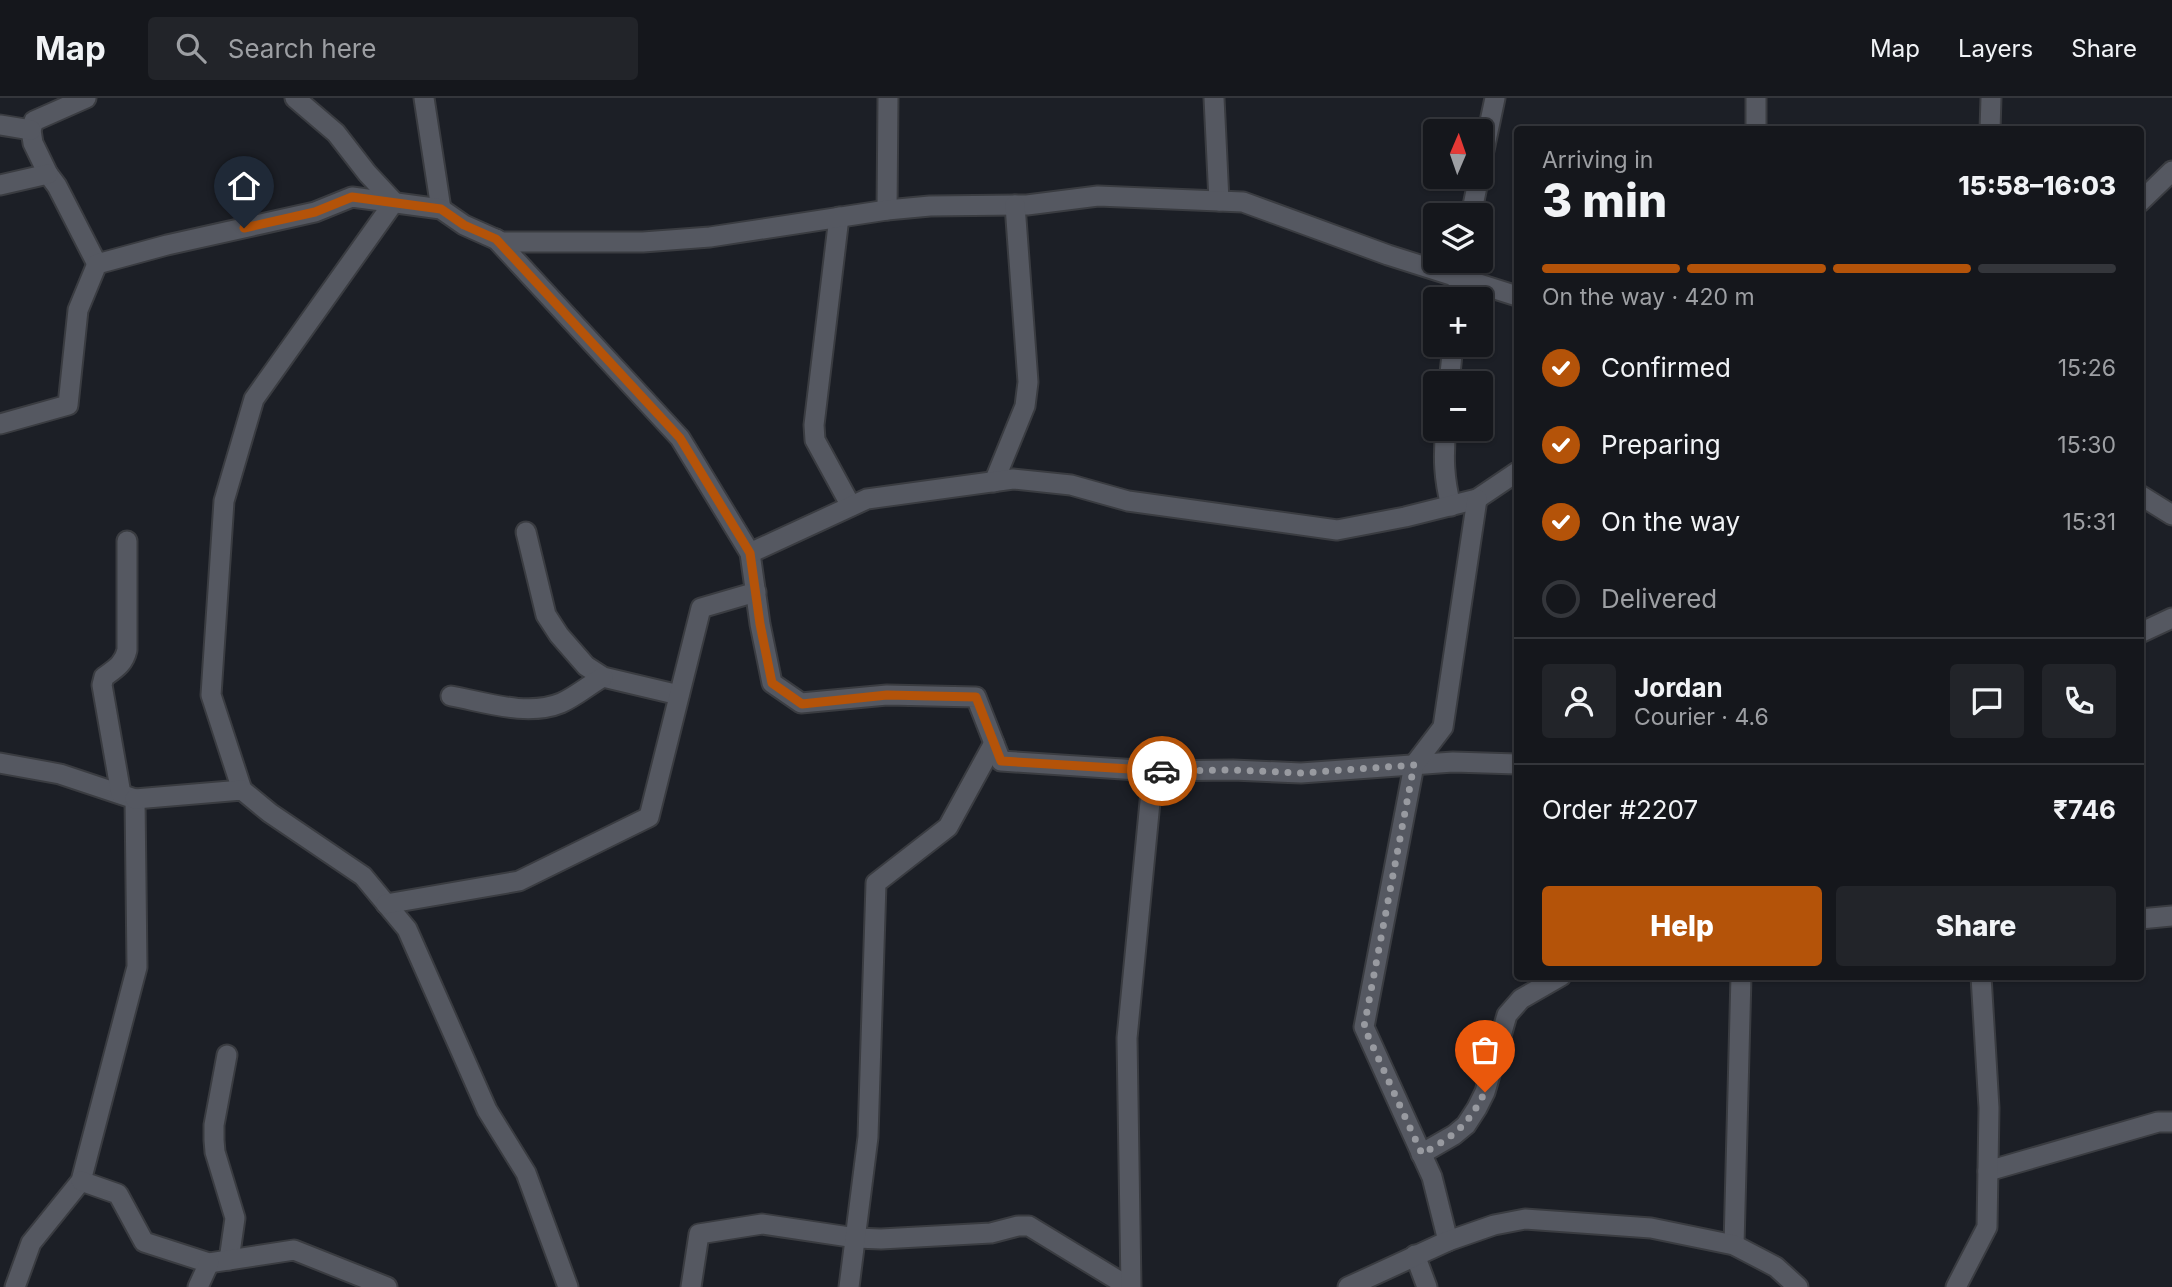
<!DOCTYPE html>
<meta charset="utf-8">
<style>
body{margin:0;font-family:Inter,sans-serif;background:#222429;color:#f1f3f6;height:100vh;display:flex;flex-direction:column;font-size:26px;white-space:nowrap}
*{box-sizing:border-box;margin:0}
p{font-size:23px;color:#9d9fa3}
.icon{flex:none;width:38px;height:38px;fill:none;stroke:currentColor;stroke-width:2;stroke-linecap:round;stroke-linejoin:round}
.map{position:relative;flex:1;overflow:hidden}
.panel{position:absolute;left:1514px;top:28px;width:630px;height:854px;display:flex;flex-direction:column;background:#15171c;border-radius:7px;box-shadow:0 2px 5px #0004,0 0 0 2px #34363b}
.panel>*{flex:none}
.needle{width:46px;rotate:2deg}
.tools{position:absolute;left:1423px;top:21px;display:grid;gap:14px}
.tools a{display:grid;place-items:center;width:70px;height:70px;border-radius:7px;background:#15171c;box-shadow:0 2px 5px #0004,0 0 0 2px #34363b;font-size:35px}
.pin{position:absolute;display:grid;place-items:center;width:60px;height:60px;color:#fff;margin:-72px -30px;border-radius:50% 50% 50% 0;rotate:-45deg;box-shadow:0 0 7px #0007}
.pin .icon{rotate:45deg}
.courier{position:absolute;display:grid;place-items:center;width:70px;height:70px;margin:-35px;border:5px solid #b45309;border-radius:50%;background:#fff;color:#222;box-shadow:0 2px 9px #0007}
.head em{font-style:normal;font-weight:800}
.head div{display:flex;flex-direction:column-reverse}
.head{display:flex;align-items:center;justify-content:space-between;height:119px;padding:0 28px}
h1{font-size:46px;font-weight:800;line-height:52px}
.bar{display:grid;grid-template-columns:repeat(4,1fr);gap:10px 7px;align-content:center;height:84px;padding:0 28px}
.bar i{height:9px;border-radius:5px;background:#34363b}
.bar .on{background:#b45309}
.bar p{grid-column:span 4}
.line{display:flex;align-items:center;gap:18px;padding:0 28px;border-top:2px solid #34363b}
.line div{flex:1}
.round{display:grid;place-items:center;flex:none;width:74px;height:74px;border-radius:7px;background:#222429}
ol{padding:0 28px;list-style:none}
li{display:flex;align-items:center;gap:21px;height:77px}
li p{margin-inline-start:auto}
li .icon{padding:7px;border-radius:50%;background:#b45309;color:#fff;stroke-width:4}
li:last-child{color:#9d9fa3}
li i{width:38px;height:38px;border:4px solid #34363b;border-radius:50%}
.cta{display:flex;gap:14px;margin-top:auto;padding:14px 28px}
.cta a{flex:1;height:80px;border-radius:7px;background:#b45309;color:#fff;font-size:28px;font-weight:800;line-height:80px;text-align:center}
.cta a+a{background:#222429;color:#f1f3f6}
header{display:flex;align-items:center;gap:42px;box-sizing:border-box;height:98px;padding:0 35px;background:#15171c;border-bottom:2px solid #34363b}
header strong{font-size:33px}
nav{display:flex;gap:38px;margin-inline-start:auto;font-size:24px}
.search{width:490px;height:63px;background:#222429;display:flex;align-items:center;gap:18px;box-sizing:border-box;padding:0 24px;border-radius:7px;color:#9d9fa3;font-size:26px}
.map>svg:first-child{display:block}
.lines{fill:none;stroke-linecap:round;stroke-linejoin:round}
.minor-casing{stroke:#3a3c41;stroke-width:23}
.minor{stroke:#555861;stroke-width:19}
.done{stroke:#989aa0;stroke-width:7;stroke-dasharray:0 12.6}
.route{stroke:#b45309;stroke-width:9}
</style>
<header>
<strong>Map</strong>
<div class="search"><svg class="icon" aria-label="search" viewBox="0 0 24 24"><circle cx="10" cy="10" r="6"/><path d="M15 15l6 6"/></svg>Search here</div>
<nav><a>Map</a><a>Layers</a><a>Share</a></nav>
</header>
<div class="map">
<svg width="2172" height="1189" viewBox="0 0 2172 1189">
<rect width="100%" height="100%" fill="#1c1f26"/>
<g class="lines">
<g class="minor-casing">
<g id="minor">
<path d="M86,0L34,23L31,32L33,45L48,76L57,88L97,166"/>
<path d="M424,0L441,111"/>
<path d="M1214,0L1219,103"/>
<path d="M1756,0V32"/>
<path d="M0,27L31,32"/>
<path d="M1990,32L1991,0"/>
<path d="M1480,71L1495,0"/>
<path d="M0,87L48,76"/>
<path d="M2140,104L2172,73"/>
<path d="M887,112L888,0"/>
<path d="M1471,117L1479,79"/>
<path d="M839,119L814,327L815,342L851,408"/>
<path d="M496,141L680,340L750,455L760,526L772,585L801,605L887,597L976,599L1001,663L1153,673L1233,672L1301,675L1453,664L1517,666"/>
<path d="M1456,201L1462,163"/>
<path d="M1449,285L1453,247"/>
<path d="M0,326L68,307L78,212L97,166L167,147L315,114L352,99L441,111L464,127L502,144H643L710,139L887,112L930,108L1027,107L1098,98L1243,104L1388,157L1517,198"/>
<path d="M1446,331C1443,359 1444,381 1451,408"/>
<path d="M994,384L1025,308L1028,284L1015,107"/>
<path d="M2140,397L2172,417"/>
<path d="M526,434L546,517L559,537L586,568L603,579L679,597"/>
<path d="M750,455L867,401L1013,381L1071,387L1128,403L1337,432L1405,419L1477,401L1517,374"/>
<path d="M2140,535L2172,520"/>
<path d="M451,598C485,604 527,619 561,605C575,599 589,587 603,579"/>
<path d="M0,665L60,676L135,701L137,869L81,1083L31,1145L15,1189"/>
<path d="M242,692L211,597L224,403L254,301L394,104L367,75L336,35L295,0"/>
<path d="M121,696L102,587L104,579C115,571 124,566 127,552V443"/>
<path d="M135,701L242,692L270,715L363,778L407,831L487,1012L526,1075L568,1189"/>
<path d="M386,806L519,783L649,719L701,510L756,494"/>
<path d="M2140,821L2172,818"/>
<path d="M227,957L214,1027V1042L215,1054L235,1120L229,1162"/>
<path d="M1421,1056L1454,1037L1466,1027L1477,1010L1485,994L1507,917L1521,901L1561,878"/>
<path d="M1988,1073L2158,1024H2172"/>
<path d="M81,1083L118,1096L144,1144L209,1165L294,1152L387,1189"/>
<path d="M1448,1143L1432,1079L1364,929L1414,667L1443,629L1477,401"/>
<path d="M1734,1147L1741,878"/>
<path d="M1415,1157L1427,1189"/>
<path d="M198,1189L209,1165"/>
<path d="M691,1189L699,1136L762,1126L856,1140L881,1141L991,1135L1018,1128H1029L1129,1189"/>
<path d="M849,1189L868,1039L876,785L948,729L994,645"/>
<path d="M1131,1189L1127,940L1153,673"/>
<path d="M1348,1189L1448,1143L1494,1127L1525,1121L1651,1130L1734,1147L1776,1169L1798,1189"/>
<path d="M1956,1189L1987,1129L1989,1010L1981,878"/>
</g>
</g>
<use href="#minor" class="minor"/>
</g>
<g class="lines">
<path class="done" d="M1162,673L1233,672L1301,675L1414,667L1364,929L1422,1056C1456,1036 1466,1030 1485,994"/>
<path class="route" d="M244,130L315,114L352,99L441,111L464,127L496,141L680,340L750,455L760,526L772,585L802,606L887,597L976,599L1001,663L1162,673"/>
</g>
</svg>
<div class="tools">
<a><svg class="needle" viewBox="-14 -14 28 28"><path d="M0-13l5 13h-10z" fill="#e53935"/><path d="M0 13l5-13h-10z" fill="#9d9fa3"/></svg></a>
<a><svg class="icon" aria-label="layers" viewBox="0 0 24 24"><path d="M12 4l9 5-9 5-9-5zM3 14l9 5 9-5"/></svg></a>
<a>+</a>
<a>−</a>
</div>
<div class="pin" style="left:1485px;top:994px;background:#ea580c"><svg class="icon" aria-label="bag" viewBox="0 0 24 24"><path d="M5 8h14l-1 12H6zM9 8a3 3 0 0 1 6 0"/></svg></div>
<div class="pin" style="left:244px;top:130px;background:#1f2937"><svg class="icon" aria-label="home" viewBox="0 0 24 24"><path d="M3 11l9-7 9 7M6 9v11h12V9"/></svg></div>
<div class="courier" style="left:1162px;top:673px"><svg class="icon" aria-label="car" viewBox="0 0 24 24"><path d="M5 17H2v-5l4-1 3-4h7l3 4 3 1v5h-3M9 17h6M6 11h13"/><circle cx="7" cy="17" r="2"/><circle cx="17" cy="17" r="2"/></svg></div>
<section class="panel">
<div class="head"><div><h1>3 min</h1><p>Arriving in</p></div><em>15:58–16:03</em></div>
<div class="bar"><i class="on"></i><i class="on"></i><i class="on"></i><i></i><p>On the way · 420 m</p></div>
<ol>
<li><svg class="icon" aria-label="check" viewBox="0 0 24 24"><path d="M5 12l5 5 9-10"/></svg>Confirmed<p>15:26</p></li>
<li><svg class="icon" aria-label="check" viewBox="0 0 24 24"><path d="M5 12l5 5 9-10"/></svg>Preparing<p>15:30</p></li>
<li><svg class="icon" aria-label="check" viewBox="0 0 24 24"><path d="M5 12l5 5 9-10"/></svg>On the way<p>15:31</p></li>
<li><i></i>Delivered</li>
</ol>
<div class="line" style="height:126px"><a class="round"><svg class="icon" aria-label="person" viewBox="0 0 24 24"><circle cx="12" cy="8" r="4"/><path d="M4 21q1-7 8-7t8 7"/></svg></a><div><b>Jordan</b><p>Courier · 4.6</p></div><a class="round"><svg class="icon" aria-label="chat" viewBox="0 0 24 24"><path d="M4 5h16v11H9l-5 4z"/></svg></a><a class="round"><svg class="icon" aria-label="phone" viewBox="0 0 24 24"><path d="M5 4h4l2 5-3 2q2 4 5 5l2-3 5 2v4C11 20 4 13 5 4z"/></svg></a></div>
<div class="line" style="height:91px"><div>Order #2207</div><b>₹746</b></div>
<div class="cta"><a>Help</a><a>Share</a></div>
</section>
</div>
